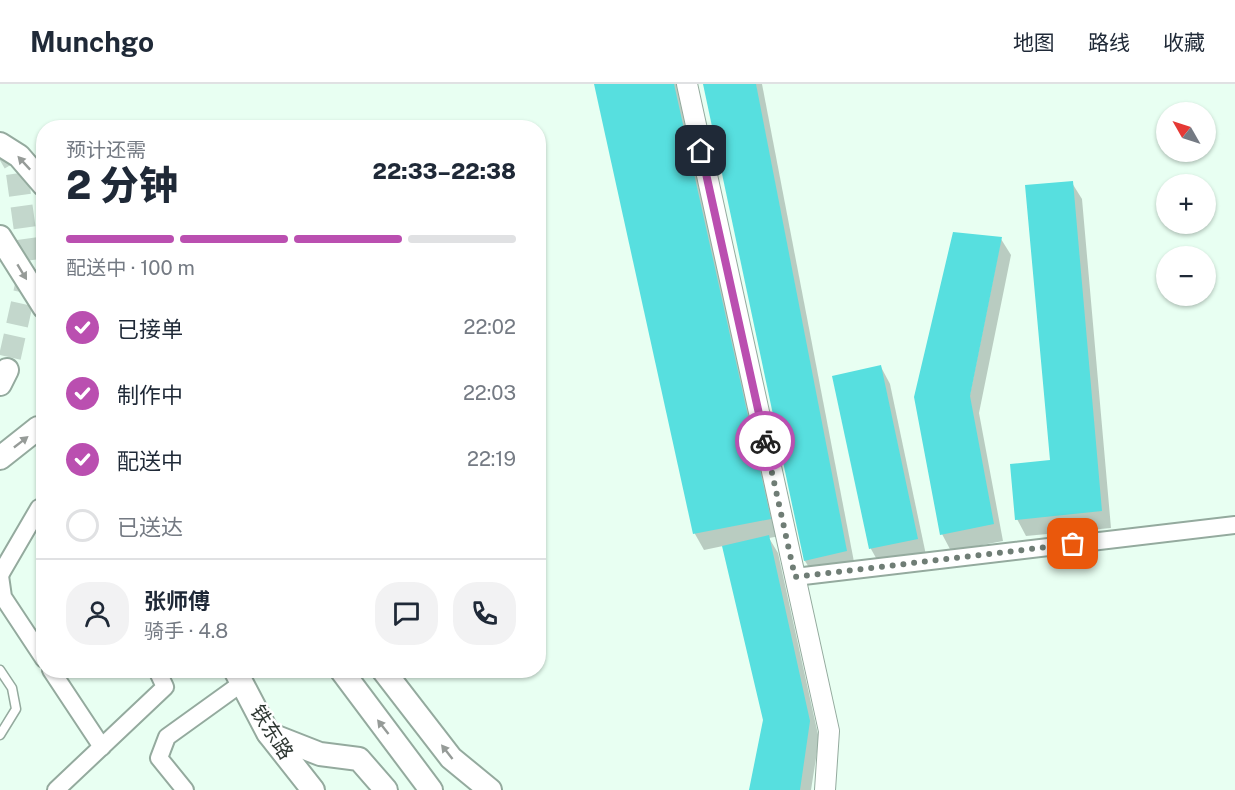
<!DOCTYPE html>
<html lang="zh">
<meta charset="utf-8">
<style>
body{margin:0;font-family:"Public Sans","Noto Sans SC",sans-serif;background:#f2f2f3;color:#1f2937;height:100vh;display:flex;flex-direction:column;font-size:22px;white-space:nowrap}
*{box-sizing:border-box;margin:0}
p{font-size:20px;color:#747a83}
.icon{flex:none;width:33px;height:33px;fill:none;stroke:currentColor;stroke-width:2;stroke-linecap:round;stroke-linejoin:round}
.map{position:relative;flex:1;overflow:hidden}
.drawer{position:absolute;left:36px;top:36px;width:510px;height:558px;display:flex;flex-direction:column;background:#fff;border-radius:24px;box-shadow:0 2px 4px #0004}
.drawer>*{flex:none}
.needle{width:39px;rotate:309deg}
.controls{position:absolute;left:1156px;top:18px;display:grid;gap:12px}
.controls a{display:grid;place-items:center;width:60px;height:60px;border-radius:50%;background:#fff;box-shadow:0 2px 4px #0004;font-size:30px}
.pin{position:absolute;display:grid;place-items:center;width:51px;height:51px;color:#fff;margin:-26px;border-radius:12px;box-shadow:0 3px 9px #0006}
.courier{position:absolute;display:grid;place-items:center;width:60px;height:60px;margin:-30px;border:4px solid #ba4fb0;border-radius:50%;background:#fff;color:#222;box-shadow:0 2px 8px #0007}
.summary em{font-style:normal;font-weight:800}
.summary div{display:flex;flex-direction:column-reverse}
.summary{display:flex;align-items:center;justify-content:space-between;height:102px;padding:0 30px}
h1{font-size:39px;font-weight:800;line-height:45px}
.bar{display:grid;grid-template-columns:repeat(4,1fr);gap:9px 6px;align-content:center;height:72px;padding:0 30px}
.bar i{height:8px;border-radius:4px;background:#e0e1e3}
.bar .current{background:#ba4fb0}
.bar p{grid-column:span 4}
.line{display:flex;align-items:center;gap:15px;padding:0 30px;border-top:2px solid #e0e1e3}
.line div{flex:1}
.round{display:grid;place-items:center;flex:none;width:63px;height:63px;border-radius:24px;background:#f2f2f3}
ol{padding:0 30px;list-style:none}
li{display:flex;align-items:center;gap:18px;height:66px}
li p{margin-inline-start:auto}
li .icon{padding:6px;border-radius:50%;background:#ba4fb0;color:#fff;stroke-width:4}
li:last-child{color:#747a83}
li i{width:33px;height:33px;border:3px solid #e0e1e3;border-radius:50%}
header{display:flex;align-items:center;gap:36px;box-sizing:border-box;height:84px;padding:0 30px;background:#fff;border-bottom:2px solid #e0e1e3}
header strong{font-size:28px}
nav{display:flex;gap:33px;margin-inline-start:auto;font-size:21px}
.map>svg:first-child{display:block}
.shadow{fill:#0003}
.building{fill:#57dfdf}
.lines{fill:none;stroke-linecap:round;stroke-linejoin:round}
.secondary-tunnel{stroke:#c3d7cc;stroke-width:22;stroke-dasharray:22 11;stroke-linecap:butt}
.service-casing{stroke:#94aa9e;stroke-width:11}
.minor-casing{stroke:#94aa9e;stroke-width:20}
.tertiary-casing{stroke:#94aa9e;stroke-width:22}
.secondary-casing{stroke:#94aa9e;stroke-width:26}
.service{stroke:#fff;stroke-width:8}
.minor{stroke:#fff;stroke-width:16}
.tertiary{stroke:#fff;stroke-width:20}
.secondary{stroke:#fff;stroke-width:22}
.oneway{fill:#969b98}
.done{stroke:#6f7d75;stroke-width:6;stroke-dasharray:0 10.8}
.route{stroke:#ba4fb0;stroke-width:8}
.labels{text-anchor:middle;stroke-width:5;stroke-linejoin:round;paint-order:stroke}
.street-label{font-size:20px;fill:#2e3732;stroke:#fff}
</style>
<header>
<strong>Munchgo</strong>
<nav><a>地图</a><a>路线</a><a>收藏</a></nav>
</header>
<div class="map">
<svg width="1235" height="706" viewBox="0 0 1235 706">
<rect width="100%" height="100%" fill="#e8fff2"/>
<g class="shadow">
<path d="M596,0H679L780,452L769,454L778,469L819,655L811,706H751L765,636L723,462L704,466L695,450Z"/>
<path d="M704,0H762L855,483L815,493L805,477Z"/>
<path d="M1072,99L1082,115L1111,444L1026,452L1017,435L1051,378Z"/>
<path d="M1001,155L1011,171L979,329L1003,457L951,467L942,450Z"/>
<path d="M881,283L890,300L926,471L880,481L871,465L834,293Z"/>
</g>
<g class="building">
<path d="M594,0H674L771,435L693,450Z"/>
<path d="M703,0H756L847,467L804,477Z"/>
<path d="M1073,97L1102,427L1015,436L1010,380L1050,376L1025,101Z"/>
<path d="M953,148L1002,153L970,312L994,440L940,451L914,313Z"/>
<path d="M881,281L918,455L869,465L832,292Z"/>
<path d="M769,451L810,637L800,706H749L763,636L722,462Z"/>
</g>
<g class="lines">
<path class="secondary-tunnel" d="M3,60L16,82L30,183L7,286"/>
<g class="service-casing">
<path id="service" d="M0,586L12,604L16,625L0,651"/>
</g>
<g class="minor-casing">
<g id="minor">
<path d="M0,491L39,424L44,422"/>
<path d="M0,492L3,513L44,575"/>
<path d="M795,493L1235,441"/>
<path d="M51,586L102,663"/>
<path d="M56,706L165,603L157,586"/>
<path d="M185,706L159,674L167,653L242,599"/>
</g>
</g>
<g class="tertiary-casing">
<path id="tertiary" d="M687,0L829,647L825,706"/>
</g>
<g class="secondary-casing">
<g id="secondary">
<path d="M0,60L19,72L44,101"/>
<path d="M0,153L44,223"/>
<path d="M0,300L7,286"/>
<path d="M0,374L38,344H44"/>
<path d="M235,586L268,649L313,706"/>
<path d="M341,586L431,706"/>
<path d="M383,586L451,674L490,706"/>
<path d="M269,650L320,670L359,675L386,706"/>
</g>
</g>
<use href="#service" class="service"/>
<use href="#minor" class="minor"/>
<use href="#tertiary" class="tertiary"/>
<use href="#secondary" class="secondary"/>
</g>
<defs><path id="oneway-solid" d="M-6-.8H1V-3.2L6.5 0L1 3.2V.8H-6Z" transform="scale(1.5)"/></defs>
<g class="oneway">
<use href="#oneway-solid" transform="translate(24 79) rotate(-133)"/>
<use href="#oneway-solid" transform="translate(22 188) rotate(59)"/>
<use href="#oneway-solid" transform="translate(21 358) rotate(-38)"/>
<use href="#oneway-solid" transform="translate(383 643) rotate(-128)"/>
<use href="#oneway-solid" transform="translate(447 668) rotate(-128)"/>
</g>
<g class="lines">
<path class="done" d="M765,357L795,493L1073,460"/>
<path class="route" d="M701,67L765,357"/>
</g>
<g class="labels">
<g class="street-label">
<text transform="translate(272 648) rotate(57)" y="7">铁东路</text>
</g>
</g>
</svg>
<div class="controls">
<a><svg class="needle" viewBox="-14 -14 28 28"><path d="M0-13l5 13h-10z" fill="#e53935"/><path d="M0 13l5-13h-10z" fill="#747a83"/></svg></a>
<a>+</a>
<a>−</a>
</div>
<div class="pin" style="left:1073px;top:460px;background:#ea580c"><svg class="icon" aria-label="bag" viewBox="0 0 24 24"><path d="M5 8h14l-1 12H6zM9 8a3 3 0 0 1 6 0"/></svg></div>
<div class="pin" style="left:701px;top:67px;background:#1f2937"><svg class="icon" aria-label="home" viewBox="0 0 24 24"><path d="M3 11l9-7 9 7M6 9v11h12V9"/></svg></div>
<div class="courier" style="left:765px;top:357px"><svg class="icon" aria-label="bike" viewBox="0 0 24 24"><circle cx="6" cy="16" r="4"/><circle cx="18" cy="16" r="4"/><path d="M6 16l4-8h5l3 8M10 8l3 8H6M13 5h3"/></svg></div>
<section class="drawer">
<div class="summary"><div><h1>2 分钟</h1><p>预计还需</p></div><em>22:33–22:38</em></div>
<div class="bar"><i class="current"></i><i class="current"></i><i class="current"></i><i></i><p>配送中 · 100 m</p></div>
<ol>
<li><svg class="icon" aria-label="check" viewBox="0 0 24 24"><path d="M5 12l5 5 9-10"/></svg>已接单<p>22:02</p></li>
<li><svg class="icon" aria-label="check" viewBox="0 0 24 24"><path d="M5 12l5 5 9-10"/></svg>制作中<p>22:03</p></li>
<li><svg class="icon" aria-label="check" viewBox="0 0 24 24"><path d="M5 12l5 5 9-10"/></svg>配送中<p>22:19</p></li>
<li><i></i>已送达</li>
</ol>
<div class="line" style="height:108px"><a class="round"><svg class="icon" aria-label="person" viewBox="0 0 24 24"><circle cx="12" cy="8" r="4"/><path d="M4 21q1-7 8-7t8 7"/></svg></a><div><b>张师傅</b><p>骑手 · 4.8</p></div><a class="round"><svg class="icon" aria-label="chat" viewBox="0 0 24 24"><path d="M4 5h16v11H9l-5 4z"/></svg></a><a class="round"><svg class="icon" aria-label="phone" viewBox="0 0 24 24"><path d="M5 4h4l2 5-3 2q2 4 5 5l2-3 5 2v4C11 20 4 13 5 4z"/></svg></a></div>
</section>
</div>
